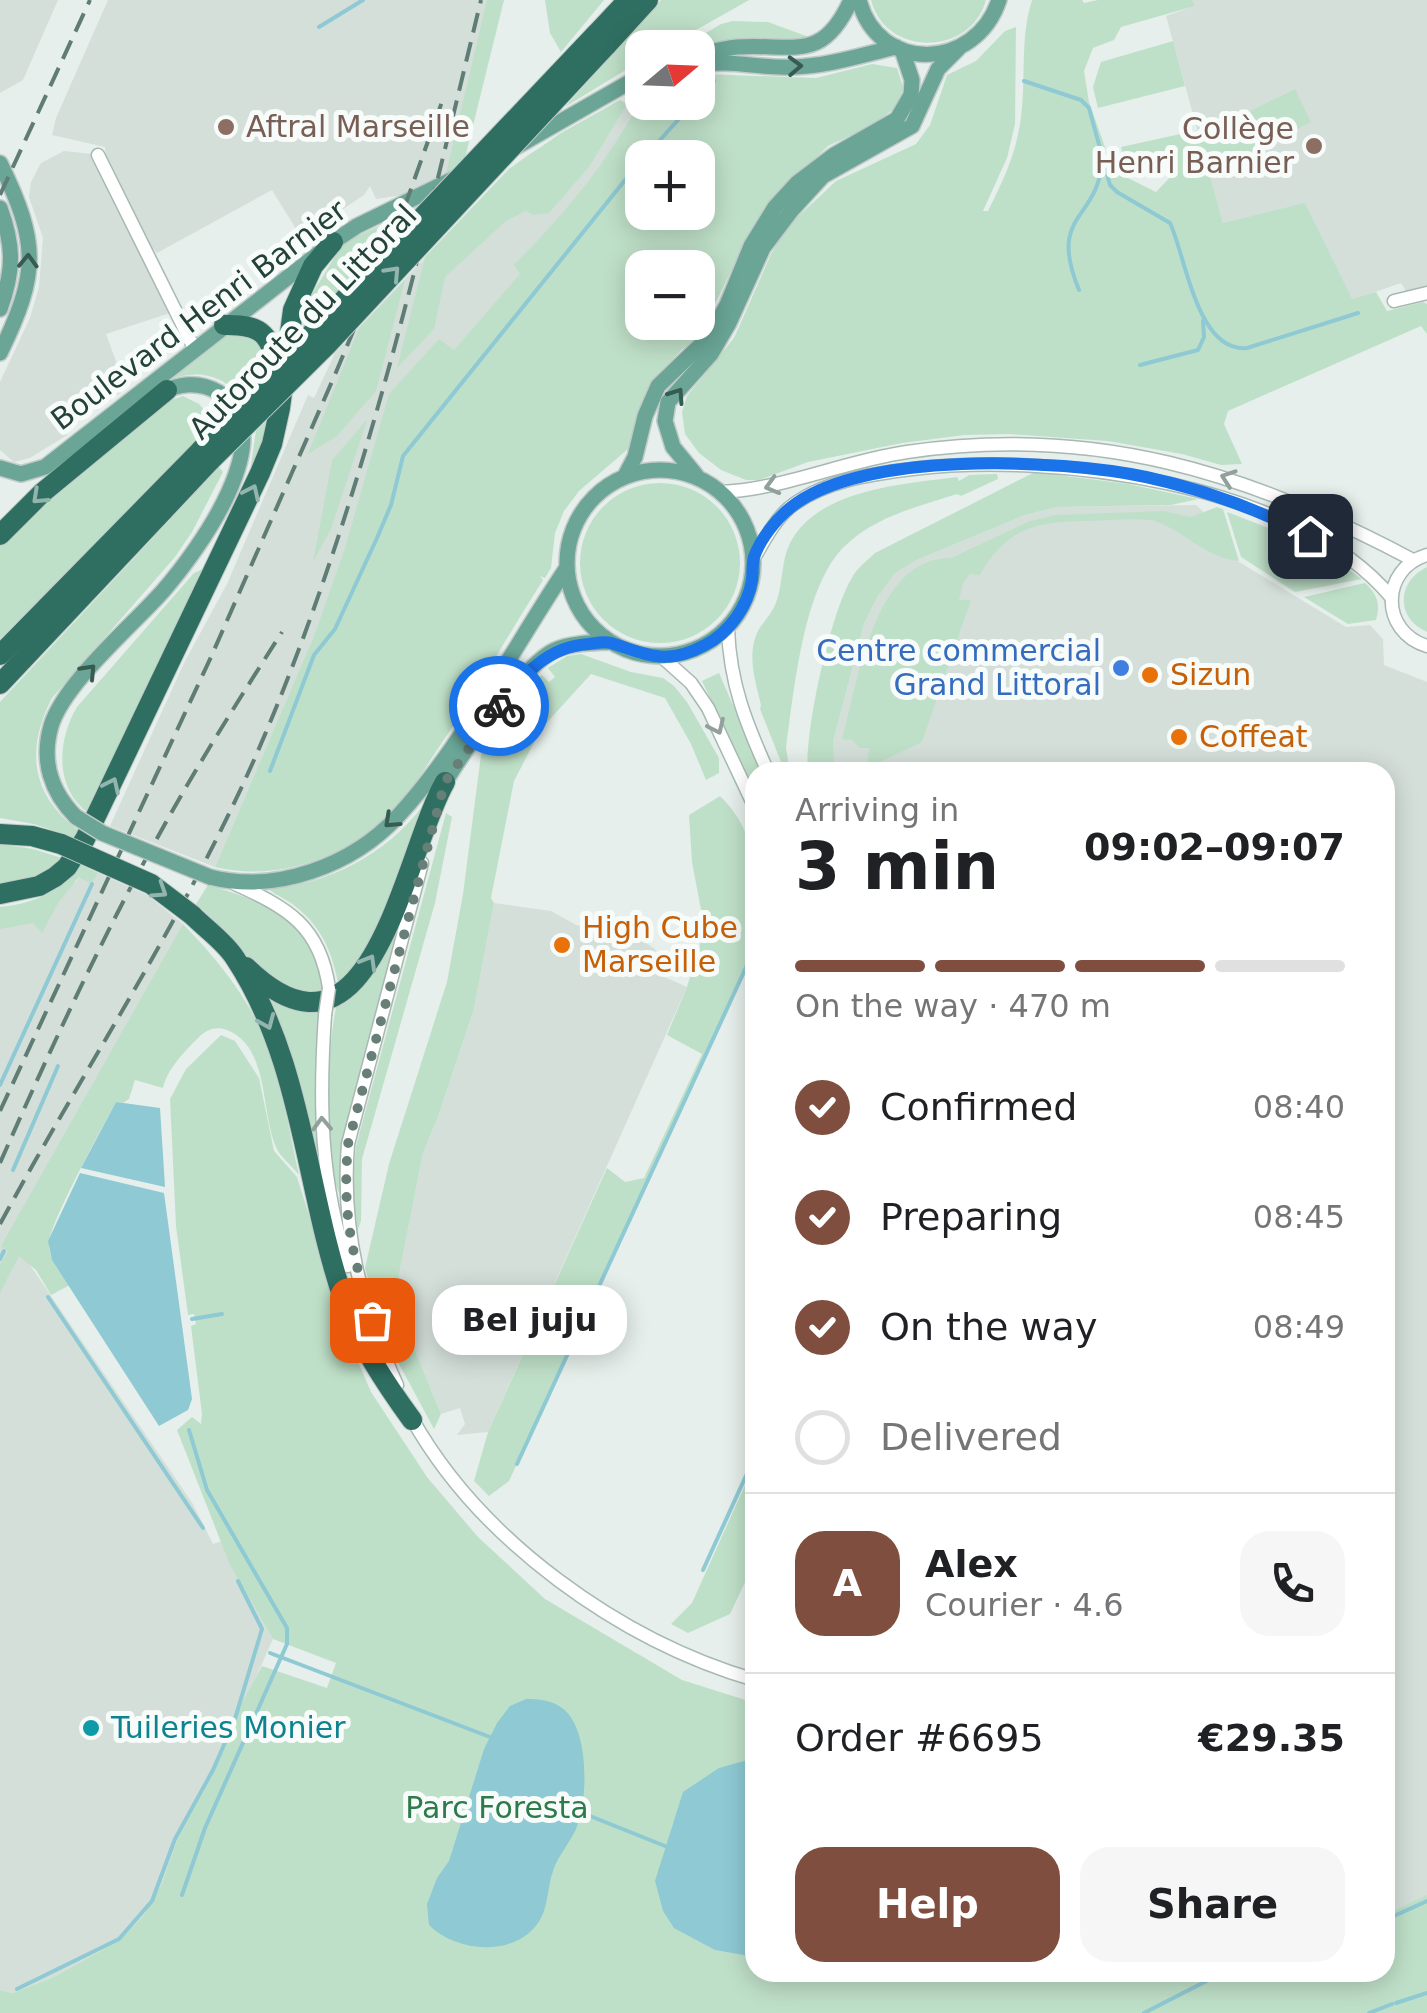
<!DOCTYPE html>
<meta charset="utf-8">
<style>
body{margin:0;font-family:"DejaVu Sans",sans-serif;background:#f6f6f6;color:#202124;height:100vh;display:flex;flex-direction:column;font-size:38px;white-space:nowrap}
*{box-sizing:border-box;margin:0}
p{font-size:32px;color:#757577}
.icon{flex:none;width:55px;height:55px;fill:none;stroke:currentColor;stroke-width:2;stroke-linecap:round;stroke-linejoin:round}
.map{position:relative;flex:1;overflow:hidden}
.side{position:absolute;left:745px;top:762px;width:650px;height:1220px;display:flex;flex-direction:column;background:#fff;border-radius:30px;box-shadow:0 5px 25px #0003}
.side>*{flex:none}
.needle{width:65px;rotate:71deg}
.fabs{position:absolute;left:625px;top:30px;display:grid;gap:20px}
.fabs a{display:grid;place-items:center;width:90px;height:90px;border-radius:20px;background:#fff;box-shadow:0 5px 25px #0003;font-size:50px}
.pin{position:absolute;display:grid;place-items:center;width:85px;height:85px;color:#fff;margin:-42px;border-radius:20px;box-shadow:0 5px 15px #0006}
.courier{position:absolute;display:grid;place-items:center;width:100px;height:100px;margin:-50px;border:8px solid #1a73e8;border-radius:50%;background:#fff;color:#222;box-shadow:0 2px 12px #0007}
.bubble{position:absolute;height:70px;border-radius:30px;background:#fff;box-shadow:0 5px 25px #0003;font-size:32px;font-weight:600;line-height:70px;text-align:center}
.head em{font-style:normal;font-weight:600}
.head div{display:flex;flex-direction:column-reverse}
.head{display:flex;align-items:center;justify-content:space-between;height:170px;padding:0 50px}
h1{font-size:65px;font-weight:600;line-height:75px}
.bar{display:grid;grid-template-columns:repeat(4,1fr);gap:15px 10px;align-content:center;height:120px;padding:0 50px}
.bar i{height:12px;border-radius:8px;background:#e0e0e0}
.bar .current{background:#7f4e3f}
.bar p{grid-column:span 4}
.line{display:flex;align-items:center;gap:25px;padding:0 50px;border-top:2px solid #e0e0e0}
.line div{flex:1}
.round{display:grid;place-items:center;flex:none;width:105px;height:105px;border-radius:30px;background:#f6f6f6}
ol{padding:0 50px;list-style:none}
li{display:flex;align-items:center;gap:30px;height:110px}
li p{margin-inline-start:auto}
li .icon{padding:10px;border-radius:50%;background:#7f4e3f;color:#fff;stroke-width:4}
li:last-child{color:#757577}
li i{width:55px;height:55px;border:5px solid #e0e0e0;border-radius:50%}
.action{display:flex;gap:20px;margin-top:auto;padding:20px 50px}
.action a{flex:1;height:115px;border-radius:30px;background:#7f4e3f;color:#fff;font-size:40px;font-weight:600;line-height:115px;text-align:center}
.action a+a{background:#f6f6f6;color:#202124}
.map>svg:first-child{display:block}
.built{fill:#d4dfda}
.green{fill:#bfe0c8;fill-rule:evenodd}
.water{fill:#8ec9d4}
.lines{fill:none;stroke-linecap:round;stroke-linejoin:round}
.stream{stroke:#8ec9d4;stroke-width:4}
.minor-casing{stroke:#a8b8b2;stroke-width:15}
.major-casing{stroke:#c2cac8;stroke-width:18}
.highway-casing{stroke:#c2cac8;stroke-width:22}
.minor{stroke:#fff;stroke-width:12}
.major{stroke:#6aa596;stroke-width:15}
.highway{stroke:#2f6f62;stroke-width:20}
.rail{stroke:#5f7d75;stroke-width:4;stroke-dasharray:20 10;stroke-linecap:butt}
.minor-bridge-casing{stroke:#a8b8b2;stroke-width:15;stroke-linecap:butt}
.major-bridge-casing{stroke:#c2cac8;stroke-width:18;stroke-linecap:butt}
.highway-bridge-casing{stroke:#c2cac8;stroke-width:22;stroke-linecap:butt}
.minor-bridge{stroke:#fff;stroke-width:12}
.major-bridge{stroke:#6aa596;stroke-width:15}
.highway-bridge{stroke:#2f6f62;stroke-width:20}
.oneway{stroke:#365b51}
.oneway2{stroke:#93b5ae}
.oneway3{stroke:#92a09c}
.done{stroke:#687f78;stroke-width:10;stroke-dasharray:0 18}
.route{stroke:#1a73e8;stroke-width:12}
.education-dot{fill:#8d6e63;stroke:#f7fbf9;stroke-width:4}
.shop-dot{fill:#3f7fe0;stroke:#f7fbf9;stroke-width:4}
.food-dot{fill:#e8710a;stroke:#f7fbf9;stroke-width:4}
.culture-dot{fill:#0f9aa8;stroke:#f7fbf9;stroke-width:4}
.labels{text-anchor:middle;stroke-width:10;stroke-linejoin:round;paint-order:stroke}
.education-label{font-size:30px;fill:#785e54;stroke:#f7fbf9;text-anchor:start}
.street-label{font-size:30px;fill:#24423a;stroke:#f7fbf9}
.shop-label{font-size:30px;fill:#366cbe;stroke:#f7fbf9;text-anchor:end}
.food-label{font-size:30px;fill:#c56008;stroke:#f7fbf9;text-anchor:start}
.culture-label{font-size:30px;fill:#0d838f;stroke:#f7fbf9;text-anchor:start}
.park-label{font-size:30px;fill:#2d7a4b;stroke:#f7fbf9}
</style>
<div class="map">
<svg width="1427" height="2013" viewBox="0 0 1427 2013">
<rect width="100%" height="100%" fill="#e6efeb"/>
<g class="built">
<path d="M0,0H58L23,80L0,93Z"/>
<path d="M108,0H504L445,178L381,247L403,195L376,199L370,186L364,195L301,237L272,190L157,253L147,242L106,164L105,147L52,135L56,118Z"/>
<path d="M1192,0H1427V286L1407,293L1401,283L1352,300L1223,223L1166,16L1194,6Z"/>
<path d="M722,78L642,158L314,637L215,867L110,826L184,663L227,584L308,395L314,398L335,353L509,169L528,155L620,100L652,123L698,102Z"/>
<path d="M64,151L92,154L173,312L106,334L126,388L97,411L92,403L64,413L67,435L30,458L14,462L0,450V382L30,318L39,287L43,238L29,197L31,182L41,163Z"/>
<path d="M1196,505L1209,517L1231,557L1346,627L1370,625L1383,639L1384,665L1427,682V1901L1385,1920V772H835L834,770L833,742L864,624L878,596L894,573L917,560L1025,515L1058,507Z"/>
<path d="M85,867L147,895L183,924L30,1265L193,1504L213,1544L222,1541L231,1565L273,1639L211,1778L177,1840L162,1883L143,1916L120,1940L52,1978L13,1993L0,1990V923L76,882Z"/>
<path d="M494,903L551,911L576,925L640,939L655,949L659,966L656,973L687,987L488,1432L457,1435L465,1424L460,1408L441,1414L408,1333L399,1275L423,1153L438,1117L474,1009Z"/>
</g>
<g class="green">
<path d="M487,0H504L465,158L445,178Z"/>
<path d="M545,0H604L561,52L550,33Z"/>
<path d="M661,0H749L666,47L642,48V60L565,107Z"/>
<path d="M871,0H986C971,56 886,58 871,0Z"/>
<path d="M1032,0H1082L1084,3L1098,0H1192L1195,6L1121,27L1114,40L1093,48L1084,71L1089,102L1106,150L1118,173L1156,192L1176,171L1156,177L1125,163L1121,147L1222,125L1295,89L1311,122L1254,151L1206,161L1223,223L1305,203L1352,299L1376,292L1387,311L1423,302L1427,304V334L1421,326L1228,411L1224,424L1242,464L1221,465L1182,454L1108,441L1009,434L965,435L902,443L808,462L759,480H746L721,470L699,453L685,434L682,412L687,396L734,338L771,254L788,226L836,181L916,144L930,125L947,75L976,61L1005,31L1016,27L1015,124L1007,158L983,211H988C1002,183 1015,156 1020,124C1027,82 1019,41 1032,0Z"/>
<path d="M733,21L768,22L806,36L809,42L681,48L721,24Z"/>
<path d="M1173,41L1185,86L1098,108L1093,87L1101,62Z"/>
<path d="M872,64L897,68L903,87L899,105L871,126L828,146L771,202L752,228L699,337L681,350L649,386L628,449L579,491L564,511L555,533L551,568L545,578L540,576L543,580C507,636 475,695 437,750C420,776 404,803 380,823C337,861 272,881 215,867L314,636L345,548L389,394L439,339L454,350L520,274L514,265C564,214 599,173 635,111L649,120L664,103L698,102V77L703,74L816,78ZM642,158H698V212H642ZM642,268H698V322H642Z"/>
<path d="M620,100L627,104L589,167L549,213L533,215L526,211L506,221L445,277L434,329L397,368L425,257L509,169L561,133Z"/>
<path d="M391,221L381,247L302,335L307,302L341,247L359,235Z"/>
<path d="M405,280L376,391L337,436L308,454L359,328Z"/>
<path d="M243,330L263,343L270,370L243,399C219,370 191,369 158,384C183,365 212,335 243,330Z"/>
<path d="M183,396L199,404L217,425L0,639V543L60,483L171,400Z"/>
<path d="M267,420L263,445L90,814C54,790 57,740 77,707L194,573L205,568L250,471L256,431Z"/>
<path d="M367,420L331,529L313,562L332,460Z"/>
<path d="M219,467L223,472L192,532L175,557L52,698C25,750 31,797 81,832L78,839L34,824L0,818V702Z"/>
<path d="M1035,472L1128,484L1198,499L1171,505L1058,507L1025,515L917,560L895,573L878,596L864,624L833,742L835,772H808C804,732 831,610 853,576C858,567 868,560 875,553Z"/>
<path d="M997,474L998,479L961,496L957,494C919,506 875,517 846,545C803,584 794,692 786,748L789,767L797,769V772H785L760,709L761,705C755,680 746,653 759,629C765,620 772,613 776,603C783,584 781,561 790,543C818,489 903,484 957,477L959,481L969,475Z"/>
<circle cx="660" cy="563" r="80"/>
<path d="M1217,507L1223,509L1239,561C1207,559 1182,529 1152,520C1130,518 1109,520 1087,521C1036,522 1007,527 980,575L970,574L963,583L959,600H971L922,742L867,768L869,748H860L852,740L842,739C858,682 874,557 951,558L1030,521L1055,515L1164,511L1191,517Z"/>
<path d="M1227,512L1311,544L1362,579L1295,592L1241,557Z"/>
<path d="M1427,567V632C1395,618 1397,581 1427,567Z"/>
<path d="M1365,583C1377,594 1381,604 1376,620L1348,624L1304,597Z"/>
<path d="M581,654L631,672L663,678L674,686L687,702L719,758V773L706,780L691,744L665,698L591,674L541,729L514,781L491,898L494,903L474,1009L438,1117L423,1153L399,1275L408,1333L441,1414L434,1429L398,1362L380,1319L365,1268L389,1164L447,982L463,894L481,755L522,694L542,675L549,682L555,677L548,668L567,656Z"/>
<path d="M719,673L762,772H755V791L702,681Z"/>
<path d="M720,796C764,838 755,892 755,948L509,1481L489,1496L474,1481L488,1432L607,1168L625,1182L644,1178L702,1054L667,1035L687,987L701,941L703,920L692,862L689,815Z"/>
<path d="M422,807L425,809L377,938L339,988C333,954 323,928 295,906C287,899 276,896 269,889C329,884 386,854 422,807Z"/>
<path d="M446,813L452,817L435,903L362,1159L361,1221L356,1235L353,1178L356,1146Z"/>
<path d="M0,844L33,849L62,858C43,877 26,883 0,888Z"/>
<path d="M81,865L98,873L91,884L79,877L58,903L42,933L33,923L0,929V907C33,904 60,892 81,865Z"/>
<path d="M208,885C263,901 328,925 323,996C316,996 305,997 299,995C262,980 226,930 196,904Z"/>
<path d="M408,892L341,1157L340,1195C322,1157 327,1045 337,1003C379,984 392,932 408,892Z"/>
<path d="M183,924C217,959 250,999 267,1045C283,1086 289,1132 299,1175C293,1167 283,1159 278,1151C260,1118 271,1047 227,1030C217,1026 207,1029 199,1037C185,1051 167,1069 163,1088L135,1080L129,1099L123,1103L116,1102C104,1124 48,1226 49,1244C49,1260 61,1273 70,1285L51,1295L36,1270L19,1256L0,1293V1265L8,1251L1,1246Z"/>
<path d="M273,999L287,1007L319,1012V1149L316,1150C303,1099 294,1048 270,1001Z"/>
<path d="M221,1035L235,1041L259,1078L274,1151L297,1177L347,1336L371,1392L427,1477L478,1537L545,1599L682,1680L755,1703V1972H1385V1915L1427,1895V2013H0V1990L13,1993L52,1978L120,1940L143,1916L162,1883L177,1840L211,1778L242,1703L262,1666L327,1688L336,1663L273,1639L230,1565L177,1430L192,1417L201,1424L202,1414L191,1326L196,1324L194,1314L188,1315L176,1226L170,1099L186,1069Z"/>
<path d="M755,1463V1561L730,1614L688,1633L671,1624L692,1603Z"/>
</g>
<g class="water">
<path d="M116,1102L160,1108L165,1187L81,1168Z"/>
<path d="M80,1173L164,1193L192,1399L188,1410L159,1426L52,1260L48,1241Z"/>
<path d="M526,1699C538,1699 552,1700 562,1708C589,1727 588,1796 578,1824C572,1841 558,1855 553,1871C548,1885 548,1903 542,1916C522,1958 457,1954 429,1925L427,1904L437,1878L449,1861L484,1749L497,1723L510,1706Z"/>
<path d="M755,1758V1957L715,1950L674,1928L663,1911L655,1881L683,1792L719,1768Z"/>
</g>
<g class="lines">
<g class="stream">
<path d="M319,27L363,0"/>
<path d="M1024,81L1081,100L1089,108L1110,185L1117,192L1170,223C1186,257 1197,353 1247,348L1358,313"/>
<path d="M698,99L714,81"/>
<path d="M644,158L694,102"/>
<path d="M1079,290C1047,212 1098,222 1102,161"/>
<path d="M1140,365L1198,350L1204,337L1203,321"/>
<path d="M270,771L314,655L335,629L377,538L391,505L403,456L642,159"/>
<path d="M0,1085L92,884"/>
<path d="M13,1170L58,1066"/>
<path d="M0,1259L4,1251"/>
<path d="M48,1297L203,1528"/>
<path d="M192,1319L222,1314"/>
<path d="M517,1464L755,948"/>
<path d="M703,1570L755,1456"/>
<path d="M270,1653L490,1737"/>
<path d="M580,1812L665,1846"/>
<path d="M182,1895L205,1828L287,1644V1628L207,1490L189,1430"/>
<path d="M1385,1920L1427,1901"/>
<path d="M17,1989L119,1939L152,1901L175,1839L213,1770L234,1722L262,1629L238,1581"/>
<path d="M1396,2003L1427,1993"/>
<path d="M1144,2013L1224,1972"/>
<path d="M1369,2013L1392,2004"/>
</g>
<g class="minor-casing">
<g id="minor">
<path d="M98,155L194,348"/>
<path d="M1394,301L1427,293"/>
<path d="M721,492C785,489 844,461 907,452C1094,424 1250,473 1413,560"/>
<path d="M1427,555C1380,569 1380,632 1427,646"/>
<path d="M754,558C764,541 774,521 789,508C822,481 871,474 912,469C1053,452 1295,482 1391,597"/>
<path d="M728,629C730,684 746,723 768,772"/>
<path d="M662,657L691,683L708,708L755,808"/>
<path d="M235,884C288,908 320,926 329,988"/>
<path d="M325,1015C319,1102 320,1183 348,1266"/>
<path d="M397,1385C361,1306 341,1231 348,1144L422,863"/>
<path d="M411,1417C480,1541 621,1641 755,1680"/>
</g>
</g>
<g class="major-casing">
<g id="major">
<path d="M859,0C878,74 976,71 999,0"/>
<path d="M698,55C710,52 724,48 737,47C794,43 822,64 851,0"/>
<path d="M698,65C730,59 761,69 793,67C828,66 862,55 896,47"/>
<path d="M516,147L642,75"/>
<path d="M0,163C39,243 39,273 0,353"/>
<path d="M0,208C14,246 14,270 0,309"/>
<path d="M0,468L21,474L45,467L333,242L357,226L455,178"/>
<circle cx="660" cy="563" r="93"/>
<path d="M696,475L673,447L665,421L668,402L711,354L729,323L763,248L791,211L823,176L912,126L938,69L958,49"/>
<path d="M625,476L635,457L645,416L658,386L708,338L727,305L751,246L775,207L797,183L834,155L897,119L911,95L912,80L902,50"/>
<path d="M445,782C464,751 523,665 555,650C571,643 591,643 609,642"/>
<path d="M76,817C51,792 41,761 51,726C64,683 132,626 163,591C197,552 286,432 218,392C199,381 178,383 160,394"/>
<path d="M210,877C276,894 353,865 398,816C462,747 513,648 566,569"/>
</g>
</g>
<g class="highway-casing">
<g id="highway">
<path d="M596,34L628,0"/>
<path d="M606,46L648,0"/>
<path d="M224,325C267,324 269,337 280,375"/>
<path d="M0,535L42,493L167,390"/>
<path d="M0,655L201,450"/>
<path d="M0,684L211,460"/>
<path d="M0,834L32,836L61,844"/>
<path d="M0,894L39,886L55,877L67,867L85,839L260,473L272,444L280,408L293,310L313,266L333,242"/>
<path d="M192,915C206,929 225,942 235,958C303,1061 305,1188 344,1301C360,1345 385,1383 412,1420"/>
<path d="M246,967C372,1090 403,855 445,782"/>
</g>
</g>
<use href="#minor" class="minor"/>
<use href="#major" class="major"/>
<use href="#highway" class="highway"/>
<g class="rail">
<path d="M0,195L90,0"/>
<path d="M0,1111L211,657L334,377L401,217L443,99"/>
<path d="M0,1163C53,1043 109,922 174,808C208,748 245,690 282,632"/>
<path d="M0,1224C84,1069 182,922 254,760C360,518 419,256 481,0"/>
</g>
<g class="minor-bridge-casing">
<path id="minor-bridge" d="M325,1015L329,988"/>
</g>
<g class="major-bridge-casing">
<path id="major-bridge" d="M76,817L102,833L210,877"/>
</g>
<g class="highway-bridge-casing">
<g id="highway-bridge">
<path d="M201,450L596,34"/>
<path d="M211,460L327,345L606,46"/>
<path d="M61,844L151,884L192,915"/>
</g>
</g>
<use href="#minor-bridge" class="minor-bridge"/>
<use href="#major-bridge" class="major-bridge"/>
<use href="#highway-bridge" class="highway-bridge"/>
</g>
<defs><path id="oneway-chevron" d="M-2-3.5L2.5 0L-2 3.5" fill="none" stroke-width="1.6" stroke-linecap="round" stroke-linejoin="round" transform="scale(2.5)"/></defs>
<g class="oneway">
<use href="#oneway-chevron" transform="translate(795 66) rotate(-2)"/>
<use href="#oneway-chevron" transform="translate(28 261) rotate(-88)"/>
<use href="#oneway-chevron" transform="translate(677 395) rotate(-56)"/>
<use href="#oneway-chevron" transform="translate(89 671) rotate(-47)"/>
<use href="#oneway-chevron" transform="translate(391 821) rotate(137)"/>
</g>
<g class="oneway2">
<use href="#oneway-chevron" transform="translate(393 273) rotate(-47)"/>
<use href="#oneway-chevron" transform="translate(252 492) rotate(-65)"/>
<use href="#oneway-chevron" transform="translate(39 497) rotate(137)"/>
<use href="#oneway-chevron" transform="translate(112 785) rotate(-65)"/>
<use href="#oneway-chevron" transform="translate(160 891) rotate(33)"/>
<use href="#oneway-chevron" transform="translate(369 962) rotate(-60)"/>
<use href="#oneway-chevron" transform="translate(267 1022) rotate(67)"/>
</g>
<g class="oneway3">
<use href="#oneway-chevron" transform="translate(1228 478) rotate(-161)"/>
<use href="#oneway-chevron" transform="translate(772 486) rotate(164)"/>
<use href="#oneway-chevron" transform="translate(717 727) rotate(65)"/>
<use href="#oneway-chevron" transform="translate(322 1124) rotate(-92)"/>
</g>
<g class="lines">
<path class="done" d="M372,1320C352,1252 342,1216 348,1144L445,782L499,706"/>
<path class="route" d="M499,706C523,675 548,646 589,644C596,643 604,641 611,643C649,655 666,666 705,645C729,633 748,606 752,580C753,572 752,564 754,557C760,540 776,519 790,508C861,450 1059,459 1146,477C1202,489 1259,510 1310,536"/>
</g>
<g class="education-dot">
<circle cx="226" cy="127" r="10"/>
<circle cx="1314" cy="146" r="10"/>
</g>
<circle class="shop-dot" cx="1121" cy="668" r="10"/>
<g class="food-dot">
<circle cx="1150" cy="675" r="10"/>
<circle cx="1179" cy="737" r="10"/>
<circle cx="562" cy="945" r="10"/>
</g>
<circle class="culture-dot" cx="91" cy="1728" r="10"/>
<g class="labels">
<g class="education-label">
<text x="246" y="137">Aftral Marseille</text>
<text x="1294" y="139" text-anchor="end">Collège<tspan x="1294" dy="34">Henri Barnier</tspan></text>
</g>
<g class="street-label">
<text transform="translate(199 315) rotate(-37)" y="10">Boulevard Henri Barnier</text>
<text transform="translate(303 322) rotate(-46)" y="10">Autoroute du Littoral</text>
</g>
<g class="shop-label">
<text x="1101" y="661">Centre commercial<tspan x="1101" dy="34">Grand Littoral</tspan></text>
</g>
<g class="food-label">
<text x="1170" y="685">Sizun</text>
<text x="1199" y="747">Coffeat</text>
<text x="582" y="938">High Cube<tspan x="582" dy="34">Marseille</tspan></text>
</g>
<g class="culture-label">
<text x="111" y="1738">Tuileries Monier</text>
</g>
<g class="park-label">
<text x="497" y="1818">Parc Foresta</text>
</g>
</g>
</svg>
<div class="fabs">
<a><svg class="needle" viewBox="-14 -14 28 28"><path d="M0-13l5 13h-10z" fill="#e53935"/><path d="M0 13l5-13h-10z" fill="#757577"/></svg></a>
<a>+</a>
<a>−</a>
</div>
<div class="pin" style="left:372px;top:1320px;background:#ea580c"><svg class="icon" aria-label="bag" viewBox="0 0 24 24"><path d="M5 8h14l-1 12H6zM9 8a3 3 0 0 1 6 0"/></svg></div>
<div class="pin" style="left:1310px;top:536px;background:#1f2937"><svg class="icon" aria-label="home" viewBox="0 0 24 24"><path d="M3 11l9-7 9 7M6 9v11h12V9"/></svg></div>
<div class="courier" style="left:499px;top:706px"><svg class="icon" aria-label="bike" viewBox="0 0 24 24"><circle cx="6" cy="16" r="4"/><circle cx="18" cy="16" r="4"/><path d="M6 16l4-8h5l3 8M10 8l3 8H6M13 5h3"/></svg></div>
<div class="bubble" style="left:432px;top:1285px;width:195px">Bel juju</div>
<section class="side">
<div class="head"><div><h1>3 min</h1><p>Arriving in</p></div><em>09:02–09:07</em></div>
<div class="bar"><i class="current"></i><i class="current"></i><i class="current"></i><i></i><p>On the way · 470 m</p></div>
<ol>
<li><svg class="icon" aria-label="check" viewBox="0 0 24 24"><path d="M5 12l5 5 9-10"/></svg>Confirmed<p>08:40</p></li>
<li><svg class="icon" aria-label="check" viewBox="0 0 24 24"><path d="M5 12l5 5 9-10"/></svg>Preparing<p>08:45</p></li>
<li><svg class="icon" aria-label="check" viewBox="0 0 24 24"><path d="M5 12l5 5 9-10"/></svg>On the way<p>08:49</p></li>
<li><i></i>Delivered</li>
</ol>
<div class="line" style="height:180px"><b class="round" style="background:#7f4e3f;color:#fff">A</b><div><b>Alex</b><p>Courier · 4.6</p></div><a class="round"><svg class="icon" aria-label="phone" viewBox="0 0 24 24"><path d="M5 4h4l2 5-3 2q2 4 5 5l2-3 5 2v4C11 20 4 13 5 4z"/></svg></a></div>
<div class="line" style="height:130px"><div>Order #6695</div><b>€29.35</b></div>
<div class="action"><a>Help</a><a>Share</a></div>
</section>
</div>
